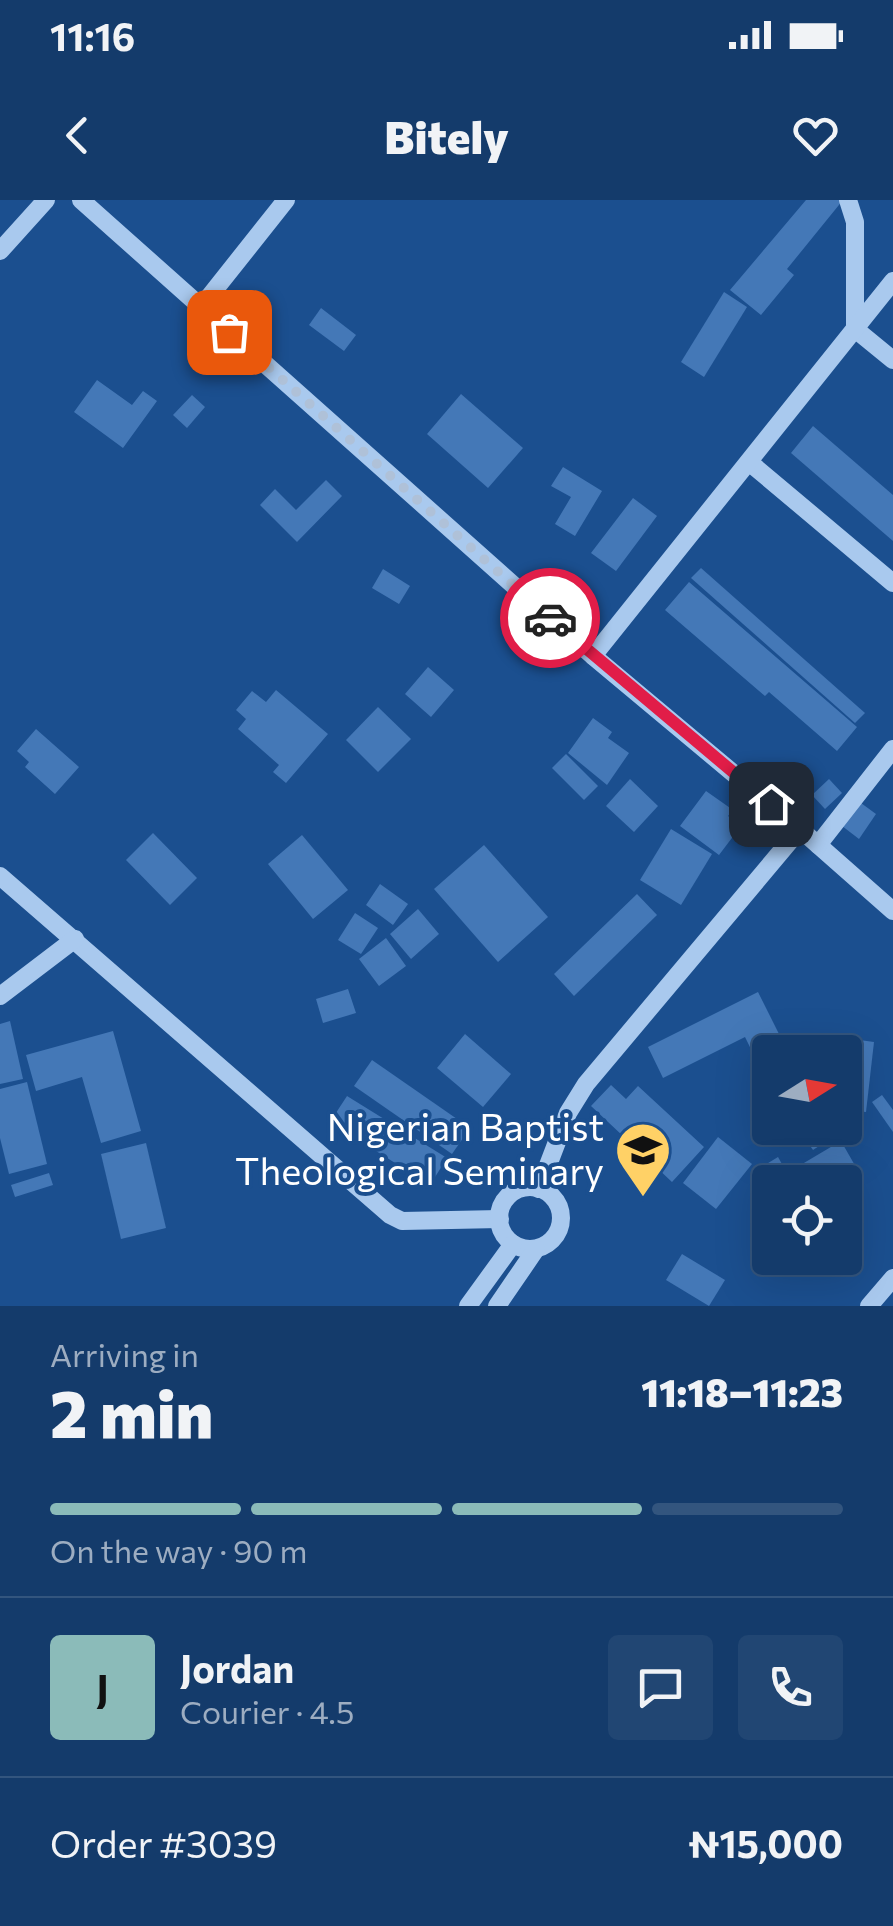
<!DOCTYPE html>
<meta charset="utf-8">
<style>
body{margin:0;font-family:Commissioner,sans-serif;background:#214673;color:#f1f3f6;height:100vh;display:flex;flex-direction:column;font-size:38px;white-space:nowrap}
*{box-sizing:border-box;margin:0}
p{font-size:32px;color:#9dadc1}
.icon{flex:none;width:55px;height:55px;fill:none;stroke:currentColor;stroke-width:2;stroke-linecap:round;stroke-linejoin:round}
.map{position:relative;height:1106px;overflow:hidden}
.sheet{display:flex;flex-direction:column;background:#143b6b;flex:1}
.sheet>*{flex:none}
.needle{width:65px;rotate:79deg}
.tools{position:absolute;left:752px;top:835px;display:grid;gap:20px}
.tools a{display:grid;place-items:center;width:110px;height:110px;border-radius:10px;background:#143b6b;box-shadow:0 10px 40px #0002,0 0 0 2px #33557e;font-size:50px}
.pin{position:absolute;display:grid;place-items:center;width:85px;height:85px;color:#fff;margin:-42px;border-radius:20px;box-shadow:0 5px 15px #0006}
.courier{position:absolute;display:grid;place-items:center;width:100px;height:100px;margin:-50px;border:8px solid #e11d48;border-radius:50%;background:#fff;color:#222;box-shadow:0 2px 12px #0007}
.head em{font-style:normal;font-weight:800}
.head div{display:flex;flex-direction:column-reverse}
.head{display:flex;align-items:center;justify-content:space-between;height:170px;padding:0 50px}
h1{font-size:65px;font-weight:800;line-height:75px}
.bar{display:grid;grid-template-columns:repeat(4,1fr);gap:15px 10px;align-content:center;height:120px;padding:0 50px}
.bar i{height:12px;border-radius:8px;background:#33557e}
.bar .on{background:#8bbbb9}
.bar p{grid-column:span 4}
.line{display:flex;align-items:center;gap:25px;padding:0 50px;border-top:2px solid #33557e}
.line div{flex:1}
.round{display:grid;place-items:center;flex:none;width:105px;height:105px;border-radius:10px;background:#214673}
.status{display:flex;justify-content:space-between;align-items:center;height:70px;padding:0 50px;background:#143b6b;direction:ltr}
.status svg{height:28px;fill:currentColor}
header{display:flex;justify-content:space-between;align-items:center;height:130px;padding:0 50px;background:#143b6b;font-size:45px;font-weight:800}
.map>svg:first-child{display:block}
.building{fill:#4478b7}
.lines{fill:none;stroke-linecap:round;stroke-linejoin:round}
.minor{stroke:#a9c9ee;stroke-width:18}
.done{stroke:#afc1d8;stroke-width:10;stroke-dasharray:0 18}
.route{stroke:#e11d48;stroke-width:12}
.labels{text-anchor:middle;stroke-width:8;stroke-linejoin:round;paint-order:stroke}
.poi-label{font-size:38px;fill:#fff;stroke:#1b4f8f;text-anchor:end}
</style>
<div class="status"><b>11:16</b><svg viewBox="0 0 49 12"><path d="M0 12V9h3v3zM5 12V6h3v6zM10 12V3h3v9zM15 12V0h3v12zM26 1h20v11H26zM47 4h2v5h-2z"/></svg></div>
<header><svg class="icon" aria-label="back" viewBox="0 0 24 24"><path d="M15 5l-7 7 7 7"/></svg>Bitely<svg class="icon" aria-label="heart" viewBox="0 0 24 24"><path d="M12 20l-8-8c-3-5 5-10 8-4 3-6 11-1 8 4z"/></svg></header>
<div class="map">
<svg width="893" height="1106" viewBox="0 0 893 1106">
<rect width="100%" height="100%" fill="#1b4f8f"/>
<g class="building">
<path d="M806,0H843L787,69L794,75L761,115L730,90Z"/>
<path d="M724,92L747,107L704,177L681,162Z"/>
<path d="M321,108L356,135L344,151L309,125Z"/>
<path d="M97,180L132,205L143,191L157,201L123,248L74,212Z"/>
<path d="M461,194L523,248L488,288L427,234Z"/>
<path d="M192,195L205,207L187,228L173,215Z"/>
<path d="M813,226L893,295V341L791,253Z"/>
<path d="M563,267L602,291L575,336L555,324L571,297L551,286Z"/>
<path d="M326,280L342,296L297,342L260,305L275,289L296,310Z"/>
<path d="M633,298L657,316L616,371L591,353Z"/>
<path d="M701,368L865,513L855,523L691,378Z"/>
<path d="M383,369L410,386L399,404L372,388Z"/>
<path d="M689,382L857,527L837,551L769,492L765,496L665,410Z"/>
<path d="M428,467L454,490L431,517L405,494Z"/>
<path d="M276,490L328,534L286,583L273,572L279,565L238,529L246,519L236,510L252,491L266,502Z"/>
<path d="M378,507L411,539L378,572L346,540Z"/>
<path d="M593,518L612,532L608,538L629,553L607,585L568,553Z"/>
<path d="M36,529L79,567L55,594L25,567L29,562L17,551Z"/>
<path d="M566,554L598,586L584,600L552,568Z"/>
<path d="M630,579L658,606L634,632L606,606Z"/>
<path d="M829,579L842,593L825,609L812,595Z"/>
<path d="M706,591L733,610L728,616L741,626L719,655L680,626Z"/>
<path d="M850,595L876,614L859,639L833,619Z"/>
<path d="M671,629L712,654L681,705L640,680Z"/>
<path d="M153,633L197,678L170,705L126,660Z"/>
<path d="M302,635L348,690L313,719L268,664Z"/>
<path d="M484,645L548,717L498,762L434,689Z"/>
<path d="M380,684L408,704L393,725L366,705Z"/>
<path d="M637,694L657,715L574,796L554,774Z"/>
<path d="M418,709L439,734L411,759L390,734Z"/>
<path d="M355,713L378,728L361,754L338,740Z"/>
<path d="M386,738L406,766L379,786L359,759Z"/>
<path d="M348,789L356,813L323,823L316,799Z"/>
<path d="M758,792L788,852H770V888L745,837L663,878L648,847Z"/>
<path d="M10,821L23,879L0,884V824Z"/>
<path d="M113,831L141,931L101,943L82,877L36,891L26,855Z"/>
<path d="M465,834L511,874L483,907L437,868Z"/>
<path d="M845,838L874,842L866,912L845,910Z"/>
<path d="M372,860L470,928L452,954L354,886Z"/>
<path d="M27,882L47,964L9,974L0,938V889Z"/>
<path d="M611,885L626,899L638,886L704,947L672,982L591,906Z"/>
<path d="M882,895L893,910V932L872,902Z"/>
<path d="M347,896L447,958L430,985L330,922Z"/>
<path d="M798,928H836L839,933L813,950Z"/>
<path d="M718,937L752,964L716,1009L683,983Z"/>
<path d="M841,941L857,969L834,982H770V1004L752,973L778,957L787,973Z"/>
<path d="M146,943L166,1028L121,1039L101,954Z"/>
<path d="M49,973L53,985L15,997L11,985Z"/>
<path d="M682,1054L725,1080L709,1106L666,1080Z"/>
</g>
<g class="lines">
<g class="minor">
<path d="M81,0L593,456L800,629L893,711"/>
<path d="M848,0L855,22V129L893,160"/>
<path d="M0,51L46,0"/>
<path d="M201,107L286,0"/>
<path d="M749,262L893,383"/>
<path d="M593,456L893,81"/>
<path d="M818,645L893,549"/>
<path d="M0,676L390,1015L402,1021L500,1019"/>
<path d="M0,796L75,739"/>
<circle cx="530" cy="1018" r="31"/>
<path d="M539,989L568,913L586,884L800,629"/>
<path d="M468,1106L513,1044"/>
<path d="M497,1106L536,1049"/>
<path d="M869,1106L893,1078"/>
</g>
</g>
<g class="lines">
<path class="done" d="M229,132L550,418"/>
<path class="route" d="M550,418L771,604"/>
</g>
<defs>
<g id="school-pin" transform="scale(2.875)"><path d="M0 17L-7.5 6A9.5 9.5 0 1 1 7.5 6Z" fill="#ffd166" stroke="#1b4f8f"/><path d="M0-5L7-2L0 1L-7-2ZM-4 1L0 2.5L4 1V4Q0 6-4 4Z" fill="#111"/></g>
</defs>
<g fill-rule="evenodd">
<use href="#school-pin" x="643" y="950"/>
</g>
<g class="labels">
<g class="poi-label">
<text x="604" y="941">Nigerian Baptist<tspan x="604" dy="44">Theological Seminary</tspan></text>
</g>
</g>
</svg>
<div class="tools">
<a><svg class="needle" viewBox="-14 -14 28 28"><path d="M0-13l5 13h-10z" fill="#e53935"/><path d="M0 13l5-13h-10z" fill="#9dadc1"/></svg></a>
<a><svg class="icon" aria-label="locate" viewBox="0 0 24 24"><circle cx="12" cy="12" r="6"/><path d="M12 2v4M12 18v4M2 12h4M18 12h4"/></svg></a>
</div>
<div class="pin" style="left:229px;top:132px;background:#ea580c"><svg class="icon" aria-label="bag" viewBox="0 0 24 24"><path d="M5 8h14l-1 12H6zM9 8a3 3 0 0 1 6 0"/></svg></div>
<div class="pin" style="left:771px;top:604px;background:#1f2937"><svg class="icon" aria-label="home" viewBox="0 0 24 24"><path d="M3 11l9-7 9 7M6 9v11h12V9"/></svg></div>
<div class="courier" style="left:550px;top:418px"><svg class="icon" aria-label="car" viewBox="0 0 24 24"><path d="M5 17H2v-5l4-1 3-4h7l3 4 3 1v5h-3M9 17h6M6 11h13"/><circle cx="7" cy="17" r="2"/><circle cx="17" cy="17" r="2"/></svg></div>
</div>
<section class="sheet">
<div class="head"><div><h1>2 min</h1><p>Arriving in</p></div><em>11:18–11:23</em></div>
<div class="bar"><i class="on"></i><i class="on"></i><i class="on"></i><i></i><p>On the way · 90 m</p></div>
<div class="line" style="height:180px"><b class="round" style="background:#8bbbb9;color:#111">J</b><div><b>Jordan</b><p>Courier · 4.5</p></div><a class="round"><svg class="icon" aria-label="chat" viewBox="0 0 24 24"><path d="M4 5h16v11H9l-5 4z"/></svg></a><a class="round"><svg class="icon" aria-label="phone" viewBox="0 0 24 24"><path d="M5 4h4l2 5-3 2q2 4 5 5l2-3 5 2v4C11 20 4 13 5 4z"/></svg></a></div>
<div class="line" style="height:130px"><div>Order #3039</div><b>₦15,000</b></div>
</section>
